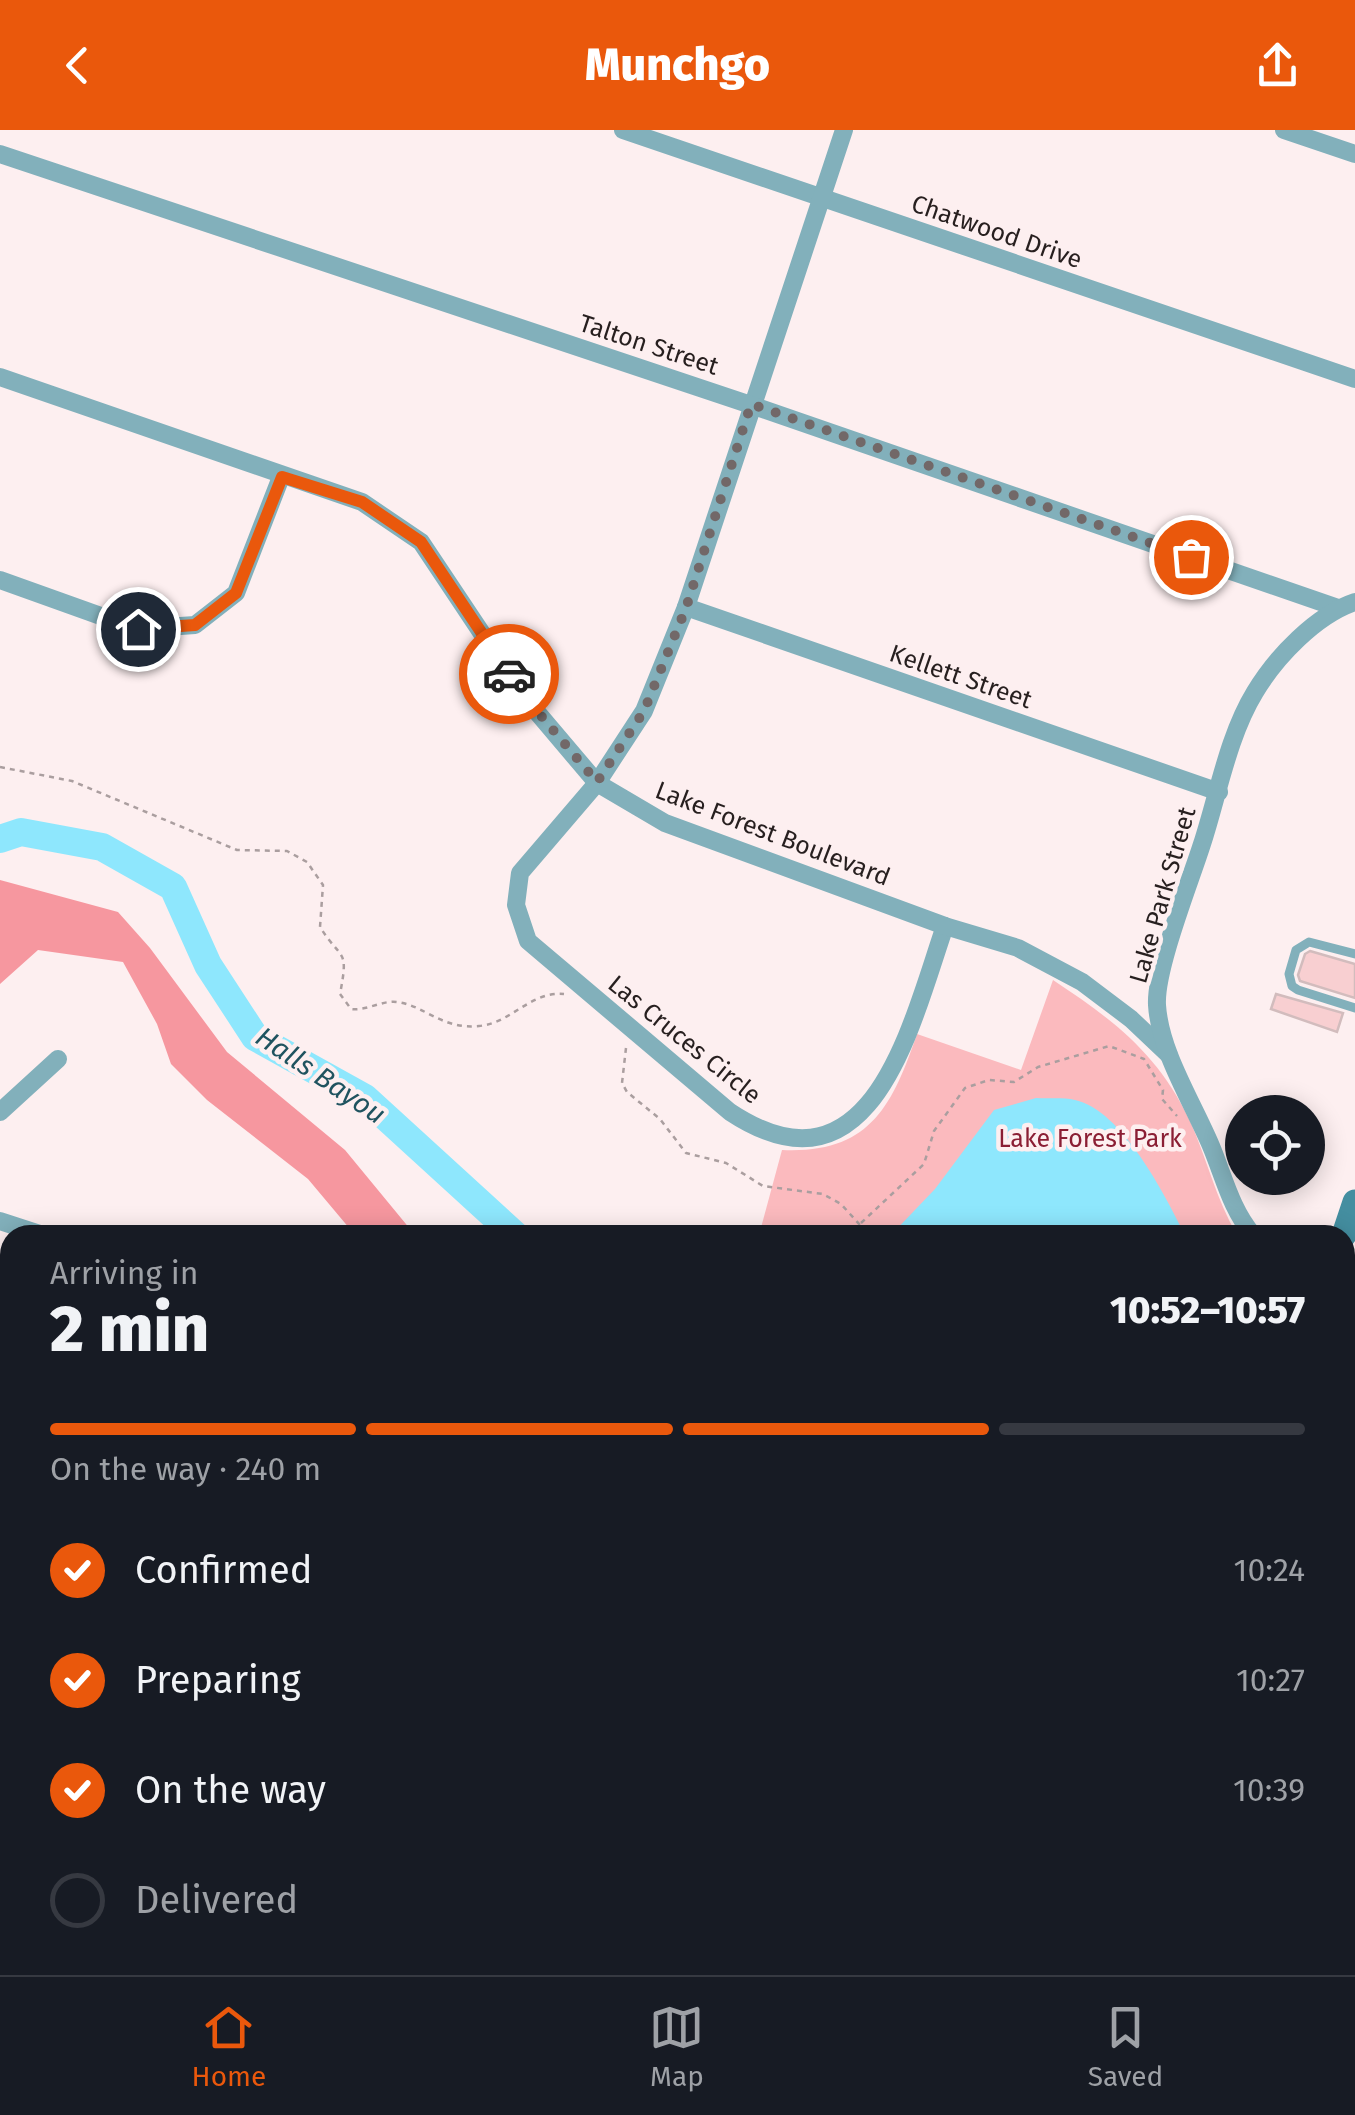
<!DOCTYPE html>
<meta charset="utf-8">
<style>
body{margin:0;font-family:"Fira Sans",sans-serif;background:#242831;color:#f1f3f6;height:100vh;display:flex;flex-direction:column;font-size:38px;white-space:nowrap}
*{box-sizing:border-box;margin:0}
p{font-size:32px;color:#9ea1a6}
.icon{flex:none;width:55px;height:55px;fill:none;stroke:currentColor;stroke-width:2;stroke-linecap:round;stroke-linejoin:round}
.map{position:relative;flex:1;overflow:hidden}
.details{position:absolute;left:0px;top:1095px;width:1355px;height:750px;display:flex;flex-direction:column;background:#171b24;border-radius:30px 30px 0 0;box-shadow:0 5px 25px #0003}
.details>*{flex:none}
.tools{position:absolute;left:1225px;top:965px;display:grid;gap:20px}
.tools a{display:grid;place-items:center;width:100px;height:100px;border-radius:50%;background:#171b24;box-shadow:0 5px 25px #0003;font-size:50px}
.pin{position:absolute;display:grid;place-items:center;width:85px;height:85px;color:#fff;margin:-42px;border:5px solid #fff;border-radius:50%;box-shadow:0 2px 10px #0007}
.courier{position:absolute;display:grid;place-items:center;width:100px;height:100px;margin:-50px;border:8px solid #ea580c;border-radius:50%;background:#fff;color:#222;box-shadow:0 2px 12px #0007}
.head em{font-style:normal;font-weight:800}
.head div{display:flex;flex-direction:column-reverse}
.head{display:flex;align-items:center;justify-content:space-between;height:170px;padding:0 50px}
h1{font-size:65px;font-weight:800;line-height:75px}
.bar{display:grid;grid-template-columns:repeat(4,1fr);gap:15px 10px;align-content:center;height:120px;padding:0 50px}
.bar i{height:12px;border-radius:8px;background:#363941}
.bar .selected{background:#ea580c}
.bar p{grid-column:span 4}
ol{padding:0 50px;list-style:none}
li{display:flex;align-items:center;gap:30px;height:110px}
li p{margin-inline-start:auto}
li .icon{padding:10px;border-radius:50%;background:#ea580c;color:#fff;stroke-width:4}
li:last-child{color:#9ea1a6}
li i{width:55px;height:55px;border:5px solid #363941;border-radius:50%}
header{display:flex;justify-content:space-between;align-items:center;height:130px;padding:0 50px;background:#ea580c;color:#fff;font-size:45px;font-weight:800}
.dock{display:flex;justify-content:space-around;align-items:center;height:140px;border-top:2px solid #363941;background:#171b24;font-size:28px;color:#9ea1a6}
.dock a{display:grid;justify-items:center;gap:5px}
.dock .selected{color:#ea580c}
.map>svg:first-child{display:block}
.green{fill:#fbbabe}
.forest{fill:#f6979f}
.water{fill:#8ee7fd}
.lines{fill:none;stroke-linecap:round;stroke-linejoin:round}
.river{stroke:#8ee7fd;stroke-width:28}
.building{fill:#f8cfd1;stroke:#d2bcbd;stroke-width:2.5}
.path{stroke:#aa9e9f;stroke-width:2.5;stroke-dasharray:5 5;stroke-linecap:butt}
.service{stroke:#82b0bb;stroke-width:9}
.minor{stroke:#82b0bb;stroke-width:18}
.secondary{stroke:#448ea0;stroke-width:25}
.done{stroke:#726868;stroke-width:10;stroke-dasharray:0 18}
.route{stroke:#ea580c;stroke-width:12}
.labels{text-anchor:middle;stroke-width:9;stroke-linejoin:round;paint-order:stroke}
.street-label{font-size:25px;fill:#271f1f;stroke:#fdeff0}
.park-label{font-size:25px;fill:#8b1e34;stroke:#fdeff0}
.water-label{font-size:28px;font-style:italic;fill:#1f535f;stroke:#fdeff0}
</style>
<header><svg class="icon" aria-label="back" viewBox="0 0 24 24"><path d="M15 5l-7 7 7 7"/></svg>Munchgo<svg class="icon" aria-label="share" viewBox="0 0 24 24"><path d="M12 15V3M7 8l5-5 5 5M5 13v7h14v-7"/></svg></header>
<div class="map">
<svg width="1355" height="1845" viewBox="0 0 1355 1845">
<rect width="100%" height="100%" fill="#fdeff0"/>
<path class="green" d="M1053,850C1115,891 1158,924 1190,991C1207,1029 1216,1069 1237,1105H759L782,1020C869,1024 892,977 917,904L1021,940Z"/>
<g class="forest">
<path d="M0,750L118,782L150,818L227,922L345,1020L415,1105H355L308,1049L207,970L171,934L157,894L123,832L38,820L0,854Z"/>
<path d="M1345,1680H1348C1355,1720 1355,1764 1345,1803Z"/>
<path d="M1194,1835H1333L1330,1845H1202Z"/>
</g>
<path class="water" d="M1036,968C1048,969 1063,967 1075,970C1122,980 1165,1065 1185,1105H891L935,1059L994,980Z"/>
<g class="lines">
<g class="river">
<path d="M0,709L21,702L102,717L173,757L208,835L255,907L365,968L515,1105"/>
<path d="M1345,1586L1355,1582"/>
</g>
</g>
<g class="building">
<path d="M1310,821L1355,834V868L1300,851L1298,845L1305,824Z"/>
<path d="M1276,864L1343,883L1337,902L1271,879Z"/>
</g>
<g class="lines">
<g class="path">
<path d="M0,637L72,651L237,720L287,721L307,732L323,755L320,797C342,832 349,817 340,864L351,879C367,881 382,870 397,872C424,875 442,900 479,896C512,893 530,861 564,864"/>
<path d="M626,918L622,953L627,962L660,989L686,1023L726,1033L763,1056L823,1064L841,1074L860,1095L850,1105"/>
<path d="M861,1093L924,1034L934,1001L965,958L989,950L1014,952L1038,937L1109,916L1144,929L1163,960L1162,969L1177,986"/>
<path d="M1345,1662L1355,1661"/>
</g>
<g class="service">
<path d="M1355,824L1309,812L1296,820L1289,844L1292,856L1298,860L1355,878"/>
<path d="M1345,1205L1355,1221"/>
<path d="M1345,1286L1355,1251"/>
<path d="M0,1428L10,1432"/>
<path d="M0,1642L10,1646"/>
<path d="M958,1835L989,1845"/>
<path d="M772,1845L775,1835"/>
</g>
<g class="minor">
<path d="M623,0L1355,249"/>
<path d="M844,0L686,477L644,581L597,653L520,743L516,775L528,811L730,982C872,1076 911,894 945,796"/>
<path d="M1284,0L1355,24"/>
<path d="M0,24L751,275L1338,478"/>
<path d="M0,247L362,372L421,412L525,568L597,653L665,693L945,796L1018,818L1082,852L1131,889L1169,925"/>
<path d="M0,450L137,499L195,495L236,463L281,347"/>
<path d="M686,477L1219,662"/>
<path d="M0,982L58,929"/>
<path d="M0,1091L43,1105"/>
<path d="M1253,1105C1231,1079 1224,1047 1211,1016C1192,971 1160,922 1157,875C1155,839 1190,752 1202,714C1218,665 1228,606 1255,562C1276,527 1316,485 1355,472"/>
<path d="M1345,1299L1355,1302"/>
<path d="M0,1306L10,1309"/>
</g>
<g class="secondary">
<path d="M1344,1105L1355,1072"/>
<path d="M0,1702L10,1706"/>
<path d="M390,1835L419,1845"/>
<path d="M1085,1845L1090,1835"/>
<path d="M1121,1845L1122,1835"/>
</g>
</g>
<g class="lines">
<path class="done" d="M509,544L526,568L597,652L644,581L686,478L751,274L1191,427"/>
<path class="route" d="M138,499L195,495L236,463L282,347L362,372L421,412L509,544"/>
</g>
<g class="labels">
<g class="street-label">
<text transform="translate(997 101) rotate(19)" y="9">Chatwood Drive</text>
<text transform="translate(649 214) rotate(18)" y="9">Talton Street</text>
<text transform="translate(961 546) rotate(19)" y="9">Kellett Street</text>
<text transform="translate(773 703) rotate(21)" y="9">Lake Forest Boulevard</text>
<text transform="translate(1162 765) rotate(-74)" y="9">Lake Park Street</text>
<text transform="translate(685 909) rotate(39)" y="9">Las Cruces Circle</text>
</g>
<g class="park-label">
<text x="1090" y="1017">Lake Forest Park</text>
</g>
<g class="water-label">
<text transform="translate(321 945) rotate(34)" y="10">Halls Bayou</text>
</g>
</g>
</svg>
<div class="tools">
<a><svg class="icon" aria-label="locate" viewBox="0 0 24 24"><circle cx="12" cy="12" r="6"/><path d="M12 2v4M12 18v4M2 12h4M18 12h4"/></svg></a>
</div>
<div class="pin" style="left:1191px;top:427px;background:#ea580c"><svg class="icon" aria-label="bag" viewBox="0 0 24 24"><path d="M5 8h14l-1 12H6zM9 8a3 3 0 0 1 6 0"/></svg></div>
<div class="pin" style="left:138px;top:499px;background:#1f2937"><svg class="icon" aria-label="home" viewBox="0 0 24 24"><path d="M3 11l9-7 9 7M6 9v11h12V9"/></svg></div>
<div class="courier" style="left:509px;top:544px"><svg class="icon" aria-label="car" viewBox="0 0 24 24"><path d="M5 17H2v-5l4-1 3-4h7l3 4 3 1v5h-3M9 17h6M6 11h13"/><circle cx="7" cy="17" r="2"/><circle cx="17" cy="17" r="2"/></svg></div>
<section class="details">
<div class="head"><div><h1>2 min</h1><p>Arriving in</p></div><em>10:52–10:57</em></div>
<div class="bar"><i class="selected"></i><i class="selected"></i><i class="selected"></i><i></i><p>On the way · 240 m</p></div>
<ol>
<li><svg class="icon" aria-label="check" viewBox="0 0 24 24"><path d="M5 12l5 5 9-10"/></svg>Confirmed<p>10:24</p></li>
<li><svg class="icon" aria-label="check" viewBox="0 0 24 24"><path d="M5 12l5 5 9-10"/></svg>Preparing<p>10:27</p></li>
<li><svg class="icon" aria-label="check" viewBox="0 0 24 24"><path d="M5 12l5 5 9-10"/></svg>On the way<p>10:39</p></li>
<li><i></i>Delivered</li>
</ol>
</section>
</div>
<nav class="dock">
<a class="selected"><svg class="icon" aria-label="home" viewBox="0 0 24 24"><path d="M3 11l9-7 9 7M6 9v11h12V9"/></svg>Home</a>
<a><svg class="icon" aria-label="map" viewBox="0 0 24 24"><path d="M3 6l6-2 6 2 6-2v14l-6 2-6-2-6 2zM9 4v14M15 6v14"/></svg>Map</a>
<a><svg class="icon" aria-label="saved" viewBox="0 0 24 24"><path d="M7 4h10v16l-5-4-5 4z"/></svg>Saved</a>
</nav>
